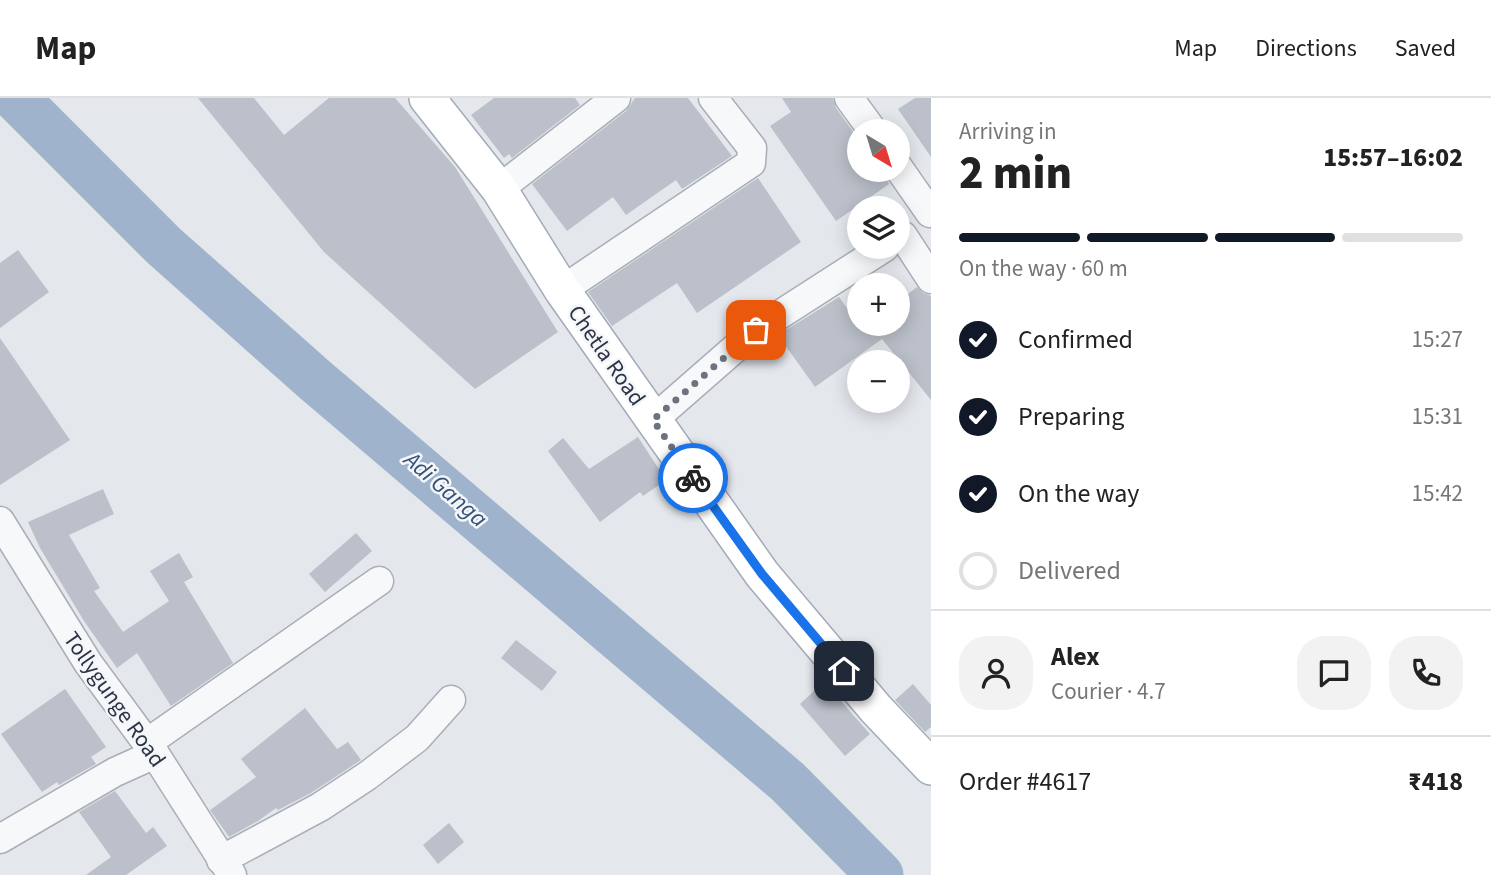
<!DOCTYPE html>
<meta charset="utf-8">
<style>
body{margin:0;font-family:"Source Sans 3",sans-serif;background:#f2f2f2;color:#222;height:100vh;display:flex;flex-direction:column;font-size:26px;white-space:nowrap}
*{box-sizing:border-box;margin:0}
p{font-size:23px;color:#767676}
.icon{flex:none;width:38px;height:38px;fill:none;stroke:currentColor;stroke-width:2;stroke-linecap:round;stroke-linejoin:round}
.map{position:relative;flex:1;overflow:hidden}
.side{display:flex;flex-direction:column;background:#fff;width:560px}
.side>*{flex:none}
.needle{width:46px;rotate:142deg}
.buttons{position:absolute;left:847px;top:21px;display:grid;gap:14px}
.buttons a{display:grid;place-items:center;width:63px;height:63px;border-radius:50%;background:#fff;box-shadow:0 4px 18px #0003;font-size:35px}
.pin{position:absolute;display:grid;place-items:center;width:60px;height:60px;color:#fff;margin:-30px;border-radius:14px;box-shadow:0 4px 10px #0006}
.courier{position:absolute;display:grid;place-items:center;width:70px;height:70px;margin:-35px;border:5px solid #1a73e8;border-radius:50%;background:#fff;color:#222;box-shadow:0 2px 9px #0007}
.summary em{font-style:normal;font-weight:800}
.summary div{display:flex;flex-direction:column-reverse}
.summary{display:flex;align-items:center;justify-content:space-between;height:119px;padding:0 28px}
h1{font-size:46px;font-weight:800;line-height:52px}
.bar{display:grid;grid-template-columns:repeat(4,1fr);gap:10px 7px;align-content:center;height:84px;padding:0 28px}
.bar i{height:9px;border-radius:5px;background:#e0e0e0}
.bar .selected{background:#111827}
.bar p{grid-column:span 4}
.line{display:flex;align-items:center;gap:18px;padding:0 28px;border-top:2px solid #e0e0e0}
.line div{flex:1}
.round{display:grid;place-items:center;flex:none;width:74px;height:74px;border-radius:28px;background:#f2f2f2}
ol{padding:0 28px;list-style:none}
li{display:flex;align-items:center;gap:21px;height:77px}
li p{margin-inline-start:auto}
li .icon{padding:7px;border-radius:50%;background:#111827;color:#fff;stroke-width:4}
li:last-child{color:#767676}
li i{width:38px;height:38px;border:4px solid #e0e0e0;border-radius:50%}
header{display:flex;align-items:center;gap:42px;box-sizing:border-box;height:98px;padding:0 35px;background:#fff;border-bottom:2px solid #e0e0e0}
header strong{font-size:33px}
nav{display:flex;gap:38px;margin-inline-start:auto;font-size:24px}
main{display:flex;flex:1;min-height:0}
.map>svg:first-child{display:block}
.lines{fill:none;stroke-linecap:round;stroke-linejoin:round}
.river{stroke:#9fb4cc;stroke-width:47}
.building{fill:#bbc0ca}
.minor-casing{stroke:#a9aeb7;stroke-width:31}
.major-casing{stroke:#a3abb8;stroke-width:38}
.minor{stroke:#f7f8fa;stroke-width:28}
.major{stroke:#fff;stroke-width:35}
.done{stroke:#6c737f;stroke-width:7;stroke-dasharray:0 12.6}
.route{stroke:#1a73e8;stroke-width:9}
.labels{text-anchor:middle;stroke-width:5;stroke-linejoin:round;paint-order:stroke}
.street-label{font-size:23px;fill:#2b3445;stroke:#f4f6f9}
.water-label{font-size:24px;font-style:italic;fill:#34527a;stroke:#f4f6f9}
</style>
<header>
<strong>Map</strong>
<nav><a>Map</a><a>Directions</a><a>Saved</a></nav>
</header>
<main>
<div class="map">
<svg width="931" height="777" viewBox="0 0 931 777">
<rect width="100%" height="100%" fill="#e4e7ec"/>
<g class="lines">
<path class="river" d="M16,0L164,148L315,282L788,684L880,777"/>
</g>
<g class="building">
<path d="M198,0H254L284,37L329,0H395L455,69L558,234L475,291L324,154Z"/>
<path d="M494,0H575L580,7L512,60L509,56L504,60L471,17Z"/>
<path d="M635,0H688L732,58L682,91L676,82L626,117L613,99L567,133L532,86L626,13Z"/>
<path d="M782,0H833L836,10L859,42V72H882L889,86L836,123L770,28L791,14Z"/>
<path d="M915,0H931V59L898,11Z"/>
<path d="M758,80L801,144L697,215L677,185L612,228L588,194Z"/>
<path d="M18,152L49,194L0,230V165Z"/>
<path d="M917,189L923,195L931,198V302L882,241L815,289L778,237L839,199L858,226H898V204Z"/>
<path d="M0,240L70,342L0,387Z"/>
<path d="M638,339L666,382L643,398L640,394L600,424L548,353L563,340L589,371Z"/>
<path d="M103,391L114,416L69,437L100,490L94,493L123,534L169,503L150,473L179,455L193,479L184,484L233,565L171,608L137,555L117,570L84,523L40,450L28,424Z"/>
<path d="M356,435L372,453L325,494L309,476Z"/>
<path d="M516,542L557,574L542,593L501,560Z"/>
<path d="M824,584L870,636L845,658L800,606Z"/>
<path d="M913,586L931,607V629L925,634L895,602Z"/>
<path d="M65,591L106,649L91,659L96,666L59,687L57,684L42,694L1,636Z"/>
<path d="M305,610L337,651L348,644L361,662L311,695L278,712L276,710L258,723L229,739L210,712L256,679L241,661Z"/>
<path d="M115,693L146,735L153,729L167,748L126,777H86L111,759L79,714Z"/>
<path d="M449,725L464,744L438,766L423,747Z"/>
</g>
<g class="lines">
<g class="minor-casing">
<g id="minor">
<path d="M849,0L873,33"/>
<path d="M898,69L930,115"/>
<path d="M499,91L616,0"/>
<path d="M903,138L931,181"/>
<path d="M562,192L751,65L752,50L713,0"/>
<path d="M653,322L756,232L885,149"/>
<path d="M0,423L88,565L155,656L232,777"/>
<path d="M147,645L379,483"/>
<path d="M0,741L115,674L155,656"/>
<path d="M221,762L320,709L367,678L417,640L451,602"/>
</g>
</g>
<g class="major-casing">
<path id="major" d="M427,0L499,91L562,192L762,476L876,611L931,669"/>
</g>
<use href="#minor" class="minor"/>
<use href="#major" class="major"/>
</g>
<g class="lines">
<path class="done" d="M693,380L653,322L756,232"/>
<path class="route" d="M693,380L762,476L844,573"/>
</g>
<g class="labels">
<g class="street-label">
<text transform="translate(607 257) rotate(55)" y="8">Chetla Road</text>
<text transform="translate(115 601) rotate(55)" y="8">Tollygunge Road</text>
</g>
<g class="water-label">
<text transform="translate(446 391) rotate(41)" y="8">Adi Ganga</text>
</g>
</g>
</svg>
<div class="buttons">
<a><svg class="needle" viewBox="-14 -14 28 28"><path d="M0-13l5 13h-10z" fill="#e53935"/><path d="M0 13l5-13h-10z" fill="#767676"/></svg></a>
<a><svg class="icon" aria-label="layers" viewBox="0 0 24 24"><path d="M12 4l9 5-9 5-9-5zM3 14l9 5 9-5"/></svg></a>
<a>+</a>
<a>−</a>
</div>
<div class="pin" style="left:756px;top:232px;background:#ea580c"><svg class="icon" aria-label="bag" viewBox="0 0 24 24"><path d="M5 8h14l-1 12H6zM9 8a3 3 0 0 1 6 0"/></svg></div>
<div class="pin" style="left:844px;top:573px;background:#1f2937"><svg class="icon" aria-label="home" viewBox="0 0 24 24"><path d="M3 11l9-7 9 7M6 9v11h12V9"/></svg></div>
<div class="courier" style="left:693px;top:380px"><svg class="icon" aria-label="bike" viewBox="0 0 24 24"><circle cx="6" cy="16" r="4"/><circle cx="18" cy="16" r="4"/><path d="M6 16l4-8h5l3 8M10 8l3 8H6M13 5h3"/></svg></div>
</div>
<section class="side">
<div class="summary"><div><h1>2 min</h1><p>Arriving in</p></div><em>15:57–16:02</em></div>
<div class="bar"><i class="selected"></i><i class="selected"></i><i class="selected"></i><i></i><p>On the way · 60 m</p></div>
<ol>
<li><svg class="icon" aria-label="check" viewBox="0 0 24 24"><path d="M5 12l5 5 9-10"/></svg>Confirmed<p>15:27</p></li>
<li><svg class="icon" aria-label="check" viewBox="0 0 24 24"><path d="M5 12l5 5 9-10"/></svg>Preparing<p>15:31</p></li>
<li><svg class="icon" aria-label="check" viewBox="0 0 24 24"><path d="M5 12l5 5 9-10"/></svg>On the way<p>15:42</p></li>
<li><i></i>Delivered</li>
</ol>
<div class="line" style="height:126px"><a class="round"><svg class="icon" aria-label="person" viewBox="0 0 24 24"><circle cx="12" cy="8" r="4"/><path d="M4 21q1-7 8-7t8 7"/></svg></a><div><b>Alex</b><p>Courier · 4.7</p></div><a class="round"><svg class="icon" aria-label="chat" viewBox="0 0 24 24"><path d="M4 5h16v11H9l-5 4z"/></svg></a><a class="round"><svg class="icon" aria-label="phone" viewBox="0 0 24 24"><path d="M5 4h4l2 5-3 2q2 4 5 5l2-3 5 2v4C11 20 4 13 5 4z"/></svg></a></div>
<div class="line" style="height:91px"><div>Order #4617</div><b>₹418</b></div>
</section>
</main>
